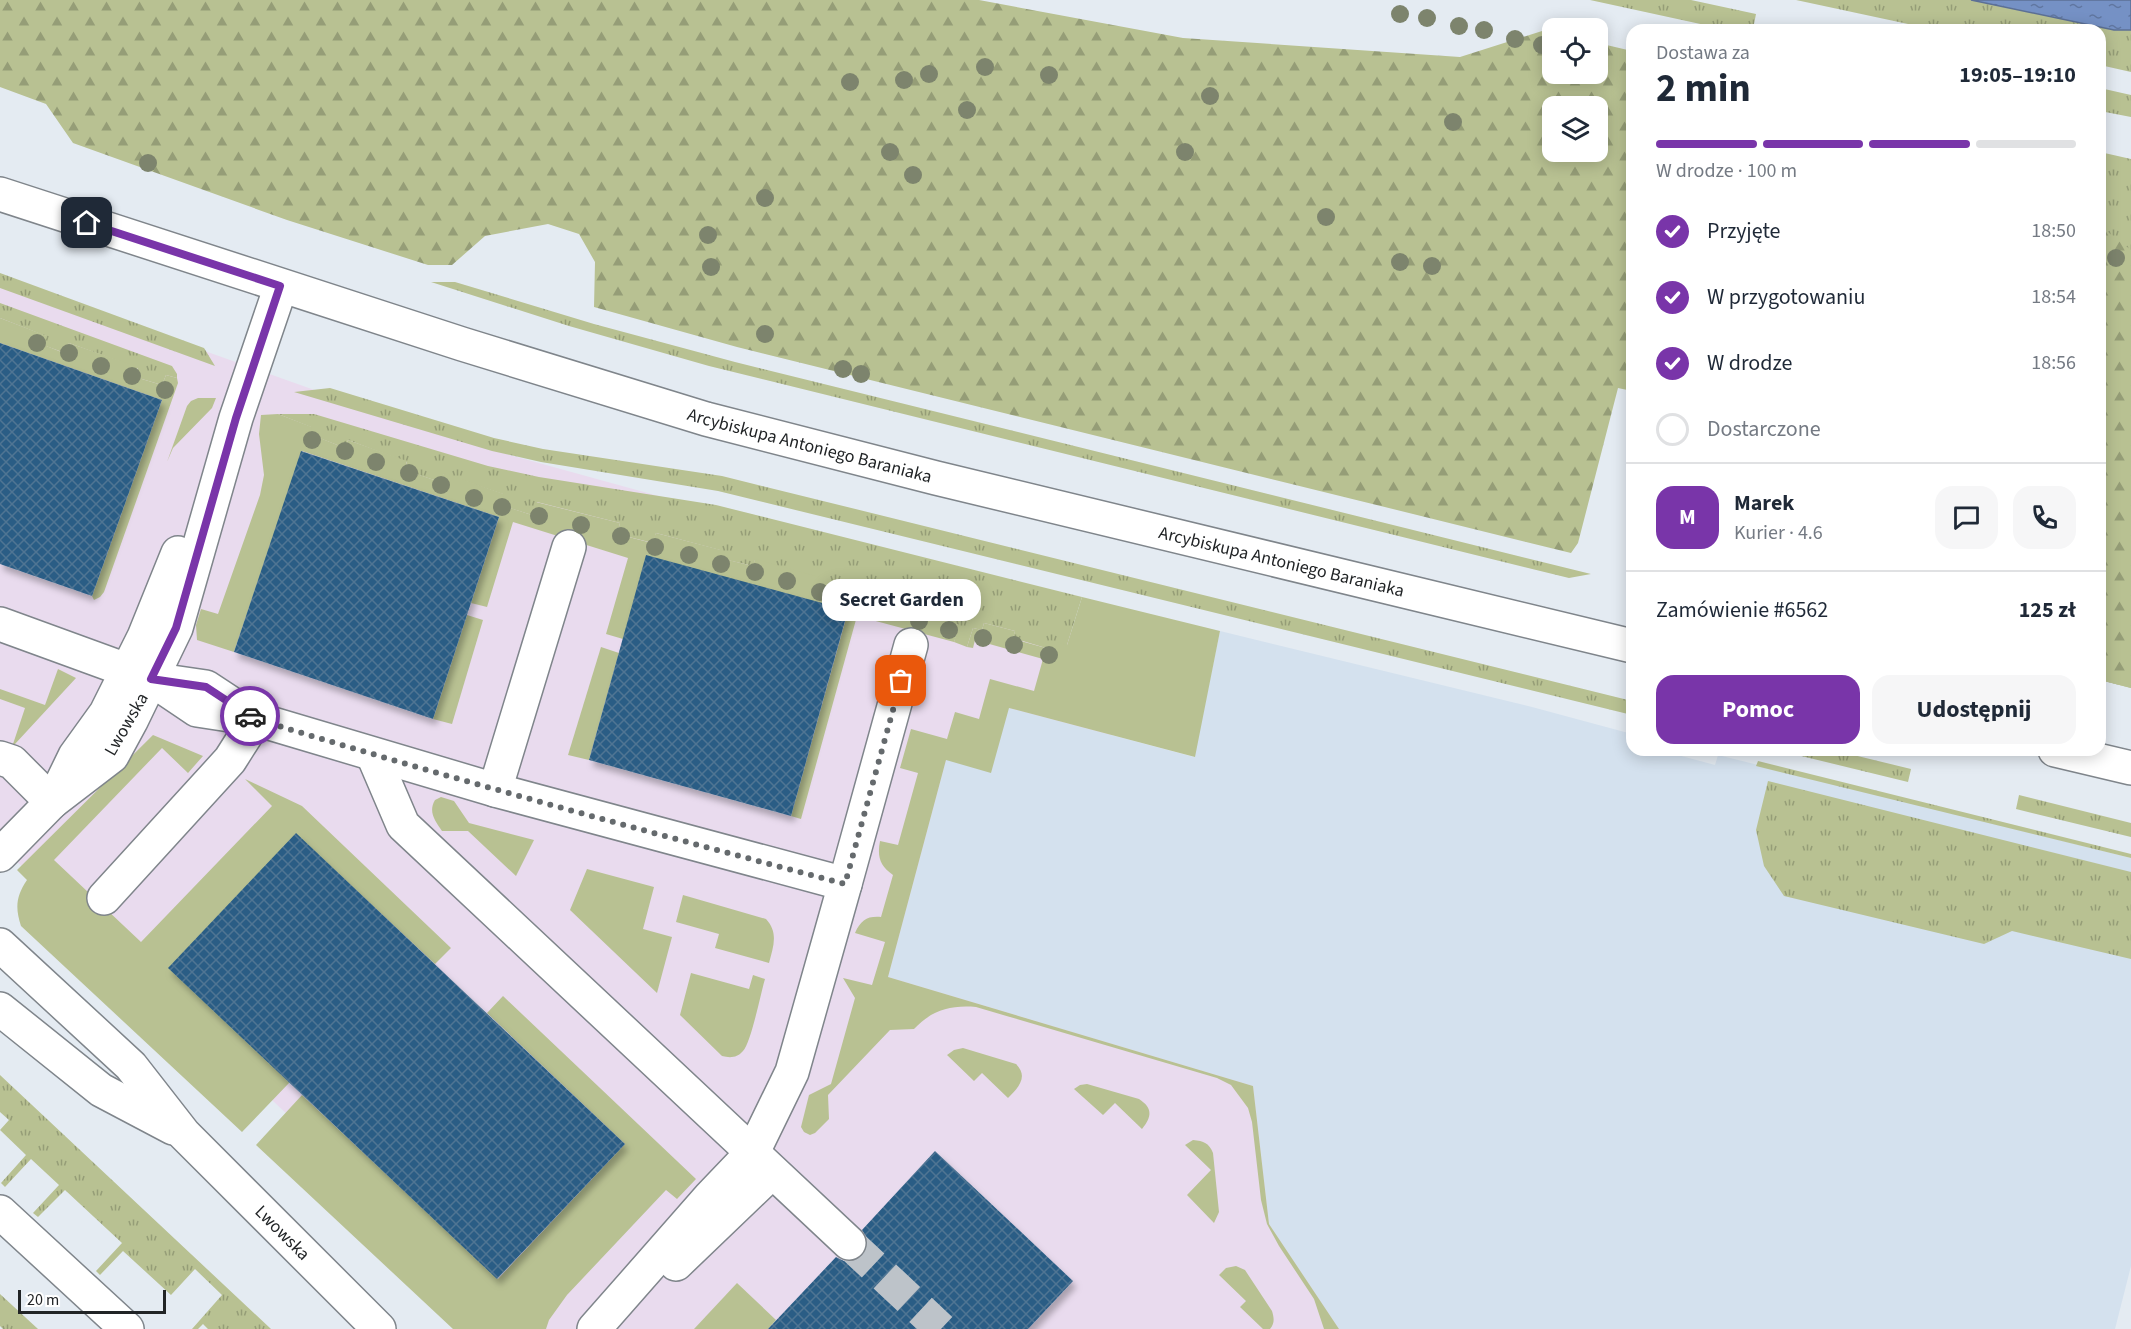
<!DOCTYPE html>
<html lang="pl">
<meta charset="utf-8">
<style>
body{margin:0;font-family:"Source Sans 3",sans-serif;background:#f6f6f7;color:#1f2937;height:100vh;display:flex;flex-direction:column;font-size:22px;white-space:nowrap}
*{box-sizing:border-box;margin:0}
p{font-size:20px;color:#747a83}
.icon{flex:none;width:33px;height:33px;fill:none;stroke:currentColor;stroke-width:2;stroke-linecap:round;stroke-linejoin:round}
.map{position:relative;flex:1;overflow:hidden}
.sheet{position:absolute;left:1626px;top:24px;width:480px;height:732px;display:flex;flex-direction:column;background:#fff;border-radius:18px;box-shadow:0 3px 15px #0003}
.sheet>*{flex:none}
.buttons{position:absolute;left:1542px;top:18px;display:grid;gap:12px}
.buttons a{display:grid;place-items:center;width:66px;height:66px;border-radius:12px;background:#fff;box-shadow:0 3px 15px #0003;font-size:30px}
.scale{position:absolute;left:18px;bottom:15px;width:148px;box-sizing:border-box;padding-left:6px;border:3px solid #212426;border-top:0;font-size:16px;line-height:21px;white-space:nowrap;color:#212426;-webkit-text-stroke:4px #fff;paint-order:stroke}
.pin{position:absolute;display:grid;place-items:center;width:51px;height:51px;color:#fff;margin:-26px;border-radius:12px;box-shadow:0 3px 9px #0006}
.courier{position:absolute;display:grid;place-items:center;width:60px;height:60px;margin:-30px;border:4px solid #7935a9;border-radius:50%;background:#fff;color:#222;box-shadow:0 2px 8px #0007}
.bubble{position:absolute;height:42px;border-radius:18px;background:#fff;box-shadow:0 3px 15px #0003;font-size:20px;font-weight:700;line-height:42px;text-align:center}
.head em{font-style:normal;font-weight:700}
.head div{display:flex;flex-direction:column-reverse}
.head{display:flex;align-items:center;justify-content:space-between;height:102px;padding:0 30px}
h1{font-size:39px;font-weight:700;line-height:45px}
.bar{display:grid;grid-template-columns:repeat(4,1fr);gap:9px 6px;align-content:center;height:72px;padding:0 30px}
.bar i{height:8px;border-radius:4px;background:#e0e1e3}
.bar .current{background:#7935a9}
.bar p{grid-column:span 4}
.line{display:flex;align-items:center;gap:15px;padding:0 30px;border-top:2px solid #e0e1e3}
.line div{flex:1}
.round{display:grid;place-items:center;flex:none;width:63px;height:63px;border-radius:18px;background:#f6f6f7}
ol{padding:0 30px;list-style:none}
li{display:flex;align-items:center;gap:18px;height:66px}
li p{margin-inline-start:auto}
li .icon{padding:6px;border-radius:50%;background:#7935a9;color:#fff;stroke-width:4}
li:last-child{color:#747a83}
li i{width:33px;height:33px;border:3px solid #e0e1e3;border-radius:50%}
.action{display:flex;gap:12px;margin-top:auto;padding:12px 30px}
.action a{flex:1;height:69px;border-radius:18px;background:#7935a9;color:#fff;font-size:24px;font-weight:700;line-height:69px;text-align:center}
.action a+a{background:#f6f6f7;color:#1f2937}
.map>svg:first-child{display:block}
.commercial{fill:#e9dbee}
.built{fill:#d4e1ee}
.grass{fill:url(#grass-tufts)}
.forest{fill:url(#forest-firs);fill-rule:evenodd}
.garden{fill:#b8c192}
.water{fill:url(#water-ripples);stroke:#5c7095;stroke-width:1.5}
.building{fill:url(#building-cross-hatch);filter:url(#shadow)}
.lines{fill:none;stroke-linecap:round;stroke-linejoin:round}
.minor-tunnel{stroke:#bdc3c9;stroke-width:33;stroke-dasharray:33 16;stroke-linecap:butt}
.minor-casing{stroke:#7f858b;stroke-width:36}
.minor{stroke:#fff;stroke-width:33}
.tree{fill:#7d846d}
.done{stroke:#656a6d;stroke-width:6;stroke-dasharray:0 10.8}
.route{stroke:#7935a9;stroke-width:8}
.labels{text-anchor:middle;stroke-width:6;stroke-linejoin:round;paint-order:stroke}
.street-label{font-size:18px;fill:#212426;stroke:#fff}
</style>
<div class="map">
<svg width="2131" height="1329" viewBox="0 0 2131 1329">
<defs>
<pattern id="grass-tufts" width="24" height="20" patternUnits="userSpaceOnUse" patternTransform="scale(1.5)"><rect width="24" height="20" fill="#b8c192"/><path d="M3 7l-1-3M5 7V3M7 7l1-3M15 17l-1-3M17 17v-4M19 17l1-3" fill="none" stroke="#959d77"/></pattern>
<pattern id="forest-firs" width="22" height="20" patternUnits="userSpaceOnUse" patternTransform="scale(1.5)"><rect width="22" height="20" fill="#b8c192"/><path d="M5 1l3.5 6h-7zM16 11l3.5 6h-7z" fill="#959d77"/></pattern>
<pattern id="water-ripples" width="26" height="14" patternUnits="userSpaceOnUse" patternTransform="scale(1.5)"><rect width="26" height="14" fill="#7591c5"/><path d="M2 4q2-2 4 0t4 0M15 11q2-2 4 0t4 0" fill="none" stroke="#6076a0"/></pattern>
<pattern id="building-cross-hatch" width="8" height="8" patternUnits="userSpaceOnUse" patternTransform="scale(1.5)"><rect width="8" height="8" fill="#2b5d85"/><path d="M0 0l8 8M0 8l8-8" fill="none" stroke="#4f7593"/></pattern>
<filter id="shadow"><feDropShadow dx="3.5" dy="6" stdDeviation="3" flood-color="#0004"/></filter>
</defs>
<rect width="100%" height="100%" fill="#e4ebf2"/>
<path class="commercial" d="M0,278L410,424L492,450L702,508L1054,591L1253,1085L1339,1329H517L0,846Z"/>
<path class="built" d="M1220,631L1532,707L1632,734V750H1659L1715,765L1718,755L2131,858V1266L2115,1329H1339L1269,1224L1253,1086L888,977L946,760L1009,708L1194,757Z"/>
<g class="grass">
<path d="M1590,0H1691L1756,14L1754,24L1783,30H1728Z"/>
<path d="M1796,0H1971L2114,30H2131V72L2100,65V30H1936Z"/>
<path d="M2100,88L2131,95V117L2100,111Z"/>
<path d="M2100,152L2131,159V688L2100,680Z"/>
<path d="M0,273L204,348L215,366L0,288Z"/>
<path d="M431,282H455L594,324L735,362L1591,574L1569,578L709,366L569,326Z"/>
<path d="M0,303L172,366L177,374V378L166,375L162,385L135,377L138,368L69,343L65,353L43,345L46,336L0,318Z"/>
<path d="M330,388L494,438L543,449L722,476L1632,701V715L718,491L541,462L492,451L294,392Z"/>
<path d="M278,414H314L488,466L539,477L716,505L1082,597L1067,645L1046,648L1013,638L1015,631L984,623L982,630L973,628L967,647L954,642L959,625L916,613L918,605L850,587L847,598L815,589L818,578L755,560L753,566L719,558L720,550L656,533L653,543L617,534L620,523L537,502L532,515L500,505L503,494L444,474L440,482L404,470L407,462L348,440L345,448L309,434L311,427Z"/>
<path d="M1788,750H1833L1911,769L1908,782L1789,753Z"/>
<path d="M1758,761L2131,854V858L1756,766Z"/>
<path d="M1768,781L2131,872V959L2012,931L1984,944L1784,896L1764,866L1756,830Z"/>
<path d="M2019,795L2131,823V837L2016,809Z"/>
<path d="M0,1075L271,1329H208L203,1324L198,1329H192L222,1295L195,1269L171,1295L123,1251L100,1275L96,1271L122,1243L65,1190L38,1217L33,1213L59,1185L31,1159L5,1187L1,1183L26,1155L0,1130L9,1120L0,1112Z"/>
<path d="M0,1294L38,1329H3L0,1326Z"/>
</g>
<g class="forest">
<path d="M0,0H979L1183,38L1460,57L1542,31L1552,33V74H1598V43L1632,51V391L1618,388L1578,543L1571,553L737,347L594,307L595,262L579,234L548,224L485,236L452,265H428L287,220L73,143L46,104L0,87ZM1552,106H1598V152H1552Z"/>
<path d="M2100,226L2131,250V688L2100,680Z"/>
</g>
<g class="garden">
<path d="M0,318L47,336L44,345L64,353L69,343L138,367L135,377L162,385L166,375L177,378L178,383L104,592L100,597L94,600L92,596L162,400L0,343Z"/>
<path d="M198,398H216L212,408L173,448L167,462L187,406L191,401Z"/>
<path d="M278,414L312,427L310,434L345,448L348,440L407,461L405,470L440,482L444,473L504,494L501,505L532,515L536,502L620,523L617,534L652,543L656,533L721,550L720,558L753,566L755,559L819,577L816,589L846,598L850,587L918,605L916,613L960,625L954,642L857,616L801,819L791,816L848,611L623,639L606,634L628,558L513,522L487,607L471,603L499,517L302,451L234,652L197,640L196,625L201,609L218,614L260,495L264,475L259,434L261,415Z"/>
<path d="M1082,597L1220,631L1195,757L1009,708L991,773L946,760L888,977L1253,1086L1269,1224L1339,1329H1324L1314,1299L1279,1246L1267,1224L1261,1200L1252,1122L1248,1108L1231,1085L1217,1078L976,1007C950,1005 932,1010 914,1029L890,1030L828,1095L829,1119L815,1133L810,1135L804,1132L801,1127L809,1095L831,1084L855,998L843,978L872,985L885,942L855,933C861,920 867,916 881,917L893,875C880,866 877,857 880,841L898,845L918,773L900,768L911,729L947,739L955,712L979,719L990,679L1034,691L1043,659L975,640L973,648L967,647L973,628L982,630L984,623L1015,631L1013,639L1046,648L1049,640L1067,645Z"/>
<path d="M467,615L483,620L452,724L433,719Z"/>
<path d="M601,647L619,653L589,760L568,755Z"/>
<path d="M58,669L76,678L15,744H13L25,708L0,699V689L45,705Z"/>
<path d="M153,735L203,756L188,773L162,748L54,860L141,942L272,806L245,779L302,806L451,948L435,964L296,834L289,1083L242,1132L21,926C15,908 16,896 27,880L17,870Z"/>
<path d="M441,797L454,801L469,823L534,840L516,876L468,831H442C435,821 428,812 435,800Z"/>
<path d="M587,869L654,887L643,929L672,937L657,993L570,910Z"/>
<path d="M683,895L766,919C779,933 773,947 769,963L715,948L719,934L676,922Z"/>
<path d="M691,973L749,989L753,975L765,979C761,992 751,1043 743,1051C737,1058 730,1058 722,1056L680,1015Z"/>
<path d="M503,996L696,1179L677,1199L666,1190L567,1295L549,1320L546,1329H453L256,1145L302,1095L498,1279L625,1144L487,1013Z"/>
<path d="M963,1048L1016,1064C1029,1077 1018,1088 1008,1098L982,1073L974,1081L947,1055L954,1050Z"/>
<path d="M1087,1084L1139,1099C1153,1108 1152,1117 1142,1129L1115,1103L1103,1115L1074,1089L1080,1085Z"/>
<path d="M1193,1140C1204,1141 1209,1143 1213,1153L1219,1212L1214,1223L1187,1195L1211,1170L1185,1145Z"/>
<path d="M1236,1266L1245,1270L1272,1311C1274,1318 1275,1323 1270,1329H1263L1240,1307L1246,1301L1219,1275L1226,1268Z"/>
<path d="M737,1283L776,1320L768,1329H694Z"/>
</g>
<path class="water" d="M1971,0H2131V30H2114Z"/>
<g class="building">
<path d="M0,343L162,400L92,596L0,564Z"/>
<path d="M301,451L499,517L433,719L234,652Z"/>
<path d="M646,555L848,610L791,816L589,760Z"/>
<path d="M296,833L625,1144L497,1279L168,968Z"/>
<path d="M935,1151L1073,1281L1028,1329H768L836,1257L844,1261H854L863,1255L867,1247V1238L862,1230Z"/>
</g>
<g class="lines">
<path class="minor-tunnel" d="M849,1243L941,1329"/>
<g class="minor-casing">
<g id="minor">
<path id="s1" d="M0,194L462,344L706,419L936,478L1632,646"/>
<path d="M0,624L151,679L206,687L244,712"/>
<path d="M151,679L197,710L256,719L495,790L845,884L911,645"/>
<path d="M2055,750L2131,768"/>
<path d="M373,755L403,825L849,1243"/>
<path d="M0,758L12,762L52,802"/>
<path d="M495,790L569,547"/>
<path d="M56,795L75,756L106,713L144,637L178,553"/>
<path d="M0,855L52,802L112,756L131,721L176,628L236,418L281,286"/>
<path d="M104,898L230,760L256,719"/>
<path id="s2" d="M0,945L131,1066L184,1134L379,1329"/>
<path d="M0,1009L101,1090L173,1128"/>
<path d="M0,1212L127,1329"/>
<path d="M676,1264L772,1172"/>
<path d="M594,1329L710,1197L753,1152L792,1072L845,884"/>
</g>
</g>
<use href="#minor" class="minor"/>
</g>
<g class="tree">
<circle cx="1400" cy="14" r="9"/>
<circle cx="1427" cy="18" r="9"/>
<circle cx="1459" cy="26" r="9"/>
<circle cx="1484" cy="30" r="9"/>
<circle cx="1515" cy="39" r="9"/>
<circle cx="1542" cy="45" r="9"/>
<circle cx="985" cy="67" r="9"/>
<circle cx="929" cy="74" r="9"/>
<circle cx="1049" cy="75" r="9"/>
<circle cx="904" cy="80" r="9"/>
<circle cx="850" cy="82" r="9"/>
<circle cx="1210" cy="96" r="9"/>
<circle cx="967" cy="110" r="9"/>
<circle cx="1453" cy="122" r="9"/>
<circle cx="890" cy="152" r="9"/>
<circle cx="1185" cy="152" r="9"/>
<circle cx="148" cy="163" r="9"/>
<circle cx="913" cy="175" r="9"/>
<circle cx="765" cy="198" r="9"/>
<circle cx="1326" cy="217" r="9"/>
<circle cx="708" cy="235" r="9"/>
<circle cx="2116" cy="258" r="9"/>
<circle cx="1400" cy="262" r="9"/>
<circle cx="1432" cy="266" r="9"/>
<circle cx="711" cy="267" r="9"/>
<circle cx="765" cy="334" r="9"/>
<circle cx="37" cy="343" r="9"/>
<circle cx="69" cy="353" r="9"/>
<circle cx="101" cy="366" r="9"/>
<circle cx="843" cy="369" r="9"/>
<circle cx="861" cy="374" r="9"/>
<circle cx="132" cy="376" r="9"/>
<circle cx="165" cy="390" r="9"/>
<circle cx="312" cy="440" r="9"/>
<circle cx="345" cy="451" r="9"/>
<circle cx="376" cy="462" r="9"/>
<circle cx="409" cy="473" r="9"/>
<circle cx="441" cy="485" r="9"/>
<circle cx="474" cy="498" r="9"/>
<circle cx="502" cy="507" r="9"/>
<circle cx="539" cy="516" r="9"/>
<circle cx="581" cy="525" r="9"/>
<circle cx="621" cy="536" r="9"/>
<circle cx="655" cy="547" r="9"/>
<circle cx="689" cy="555" r="9"/>
<circle cx="721" cy="564" r="9"/>
<circle cx="755" cy="572" r="9"/>
<circle cx="787" cy="581" r="9"/>
<circle cx="820" cy="592" r="9"/>
<circle cx="853" cy="601" r="9"/>
<circle cx="887" cy="611" r="9"/>
<circle cx="919" cy="621" r="9"/>
<circle cx="949" cy="630" r="9"/>
<circle cx="983" cy="638" r="9"/>
<circle cx="1014" cy="645" r="9"/>
<circle cx="1049" cy="655" r="9"/>
</g>
<g class="lines">
<path class="done" d="M250,716L256,719C451,779 648,832 845,884L901,681"/>
<path class="route" d="M87,223L280,286L236,418L176,628L151,679L206,687L250,716"/>
</g>
<g class="labels">
<g class="street-label">
<text dy="6" stroke="none"><textPath href="#s1" startOffset="848">Arcybiskupa Antoniego Baraniaka</textPath></text>
<text dy="6" stroke="none"><textPath href="#s1" startOffset="1334">Arcybiskupa Antoniego Baraniaka</textPath></text>
<text transform="translate(126 724) rotate(-60)" y="6">Lwowska</text>
<text dy="6" stroke="none"><textPath href="#s2" startOffset="404">Lwowska</textPath></text>
</g>
</g>
</svg>
<div class="buttons">
<a><svg class="icon" aria-label="locate" viewBox="0 0 24 24"><circle cx="12" cy="12" r="6"/><path d="M12 2v4M12 18v4M2 12h4M18 12h4"/></svg></a>
<a><svg class="icon" aria-label="layers" viewBox="0 0 24 24"><path d="M12 4l9 5-9 5-9-5zM3 14l9 5 9-5"/></svg></a>
</div>
<div class="scale">20 m</div>
<div class="pin" style="left:901px;top:681px;background:#ea580c"><svg class="icon" aria-label="bag" viewBox="0 0 24 24"><path d="M5 8h14l-1 12H6zM9 8a3 3 0 0 1 6 0"/></svg></div>
<div class="pin" style="left:87px;top:223px;background:#1f2937"><svg class="icon" aria-label="home" viewBox="0 0 24 24"><path d="M3 11l9-7 9 7M6 9v11h12V9"/></svg></div>
<div class="courier" style="left:250px;top:716px"><svg class="icon" aria-label="car" viewBox="0 0 24 24"><path d="M5 17H2v-5l4-1 3-4h7l3 4 3 1v5h-3M9 17h6M6 11h13"/><circle cx="7" cy="17" r="2"/><circle cx="17" cy="17" r="2"/></svg></div>
<div class="bubble" style="left:822px;top:579px;width:159px">Secret Garden</div>
<section class="sheet">
<div class="head"><div><h1>2 min</h1><p>Dostawa za</p></div><em>19:05–19:10</em></div>
<div class="bar"><i class="current"></i><i class="current"></i><i class="current"></i><i></i><p>W drodze · 100 m</p></div>
<ol>
<li><svg class="icon" aria-label="check" viewBox="0 0 24 24"><path d="M5 12l5 5 9-10"/></svg>Przyjęte<p>18:50</p></li>
<li><svg class="icon" aria-label="check" viewBox="0 0 24 24"><path d="M5 12l5 5 9-10"/></svg>W przygotowaniu<p>18:54</p></li>
<li><svg class="icon" aria-label="check" viewBox="0 0 24 24"><path d="M5 12l5 5 9-10"/></svg>W drodze<p>18:56</p></li>
<li><i></i>Dostarczone</li>
</ol>
<div class="line" style="height:108px"><b class="round" style="background:#7935a9;color:#fff">M</b><div><b>Marek</b><p>Kurier · 4.6</p></div><a class="round"><svg class="icon" aria-label="chat" viewBox="0 0 24 24"><path d="M4 5h16v11H9l-5 4z"/></svg></a><a class="round"><svg class="icon" aria-label="phone" viewBox="0 0 24 24"><path d="M5 4h4l2 5-3 2q2 4 5 5l2-3 5 2v4C11 20 4 13 5 4z"/></svg></a></div>
<div class="line" style="height:78px"><div>Zamówienie #6562</div><b>125 zł</b></div>
<div class="action"><a>Pomoc</a><a>Udostępnij</a></div>
</section>
</div>
